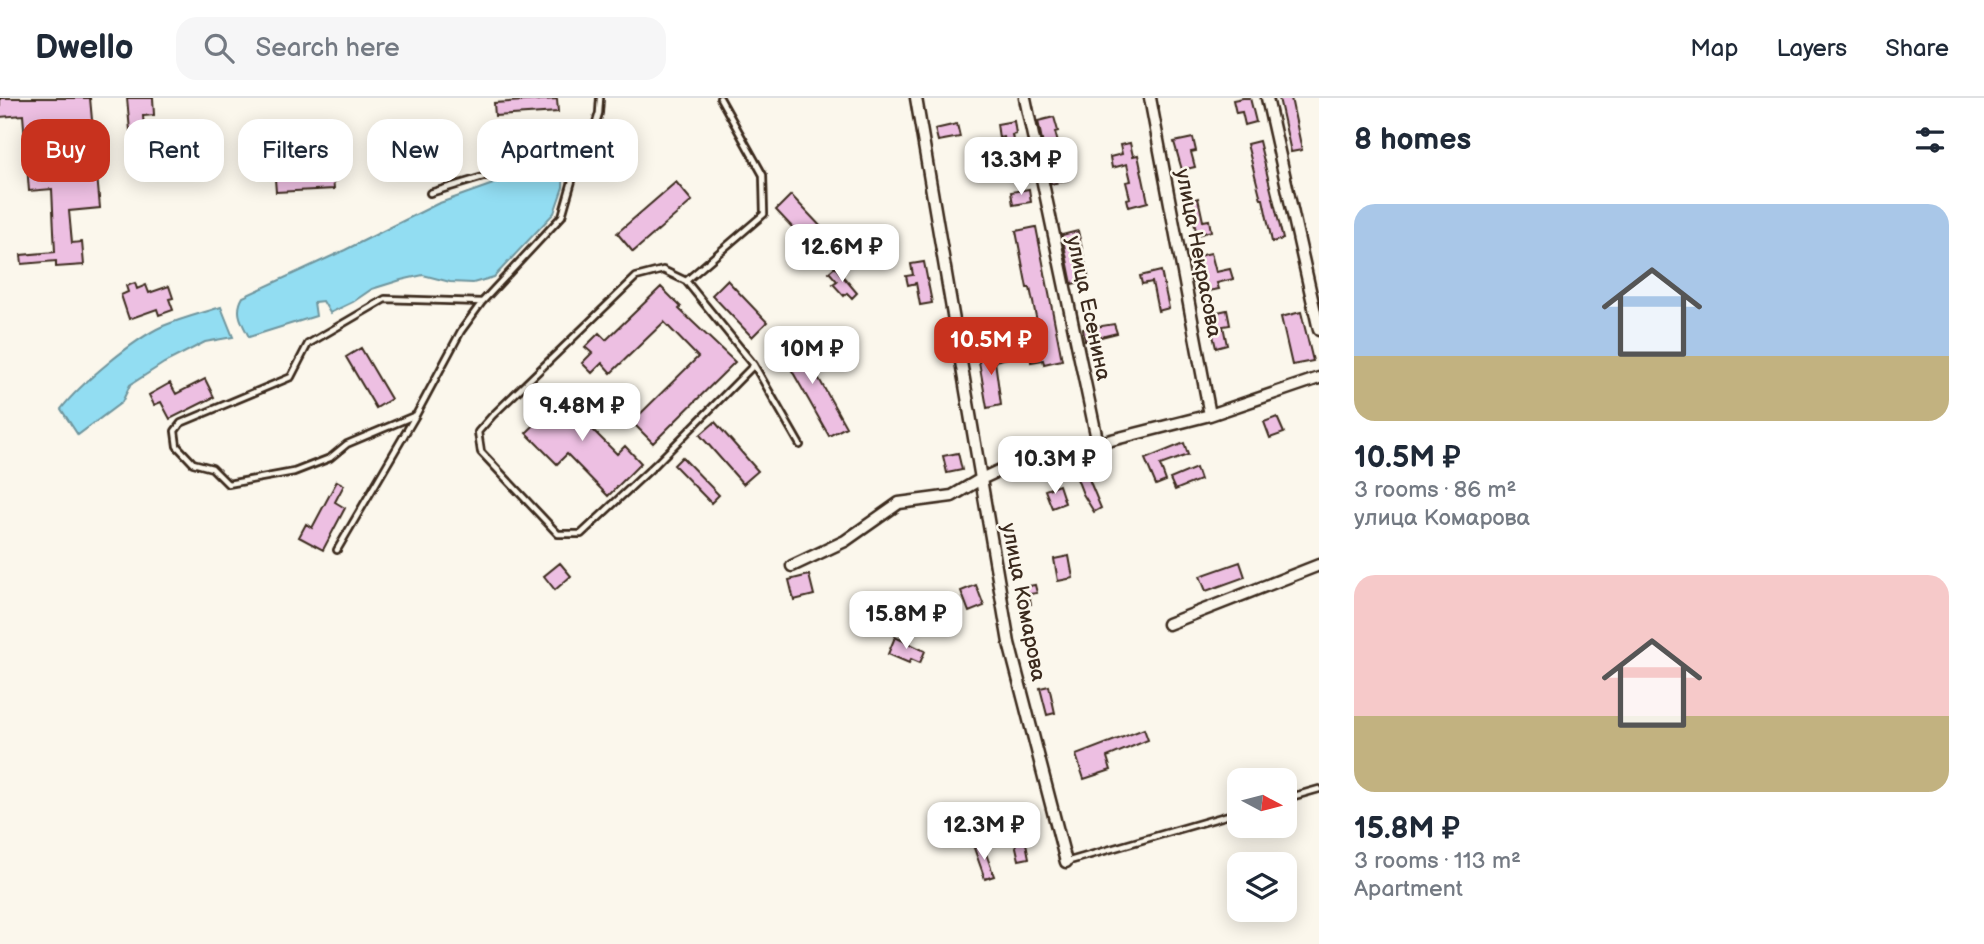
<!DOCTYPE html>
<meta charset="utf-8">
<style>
:root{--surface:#fff;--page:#f6f6f7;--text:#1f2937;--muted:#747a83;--line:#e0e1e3;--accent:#c8321e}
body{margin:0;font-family:"Balsamiq Sans",sans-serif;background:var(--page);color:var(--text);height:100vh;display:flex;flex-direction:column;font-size:26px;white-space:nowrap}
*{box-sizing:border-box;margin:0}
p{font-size:23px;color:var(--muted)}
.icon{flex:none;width:38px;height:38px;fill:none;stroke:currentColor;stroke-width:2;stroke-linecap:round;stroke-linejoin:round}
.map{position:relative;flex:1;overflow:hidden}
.drawer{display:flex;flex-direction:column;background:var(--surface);width:665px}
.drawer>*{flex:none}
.hud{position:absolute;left:21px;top:21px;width:665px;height:63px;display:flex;gap:14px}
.needle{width:46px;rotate:97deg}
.fabs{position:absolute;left:1227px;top:670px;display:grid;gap:14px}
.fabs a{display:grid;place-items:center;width:70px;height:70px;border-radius:14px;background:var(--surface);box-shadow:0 4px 18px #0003;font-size:35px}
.price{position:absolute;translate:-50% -60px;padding:0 16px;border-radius:14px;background:#fff;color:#222;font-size:23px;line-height:46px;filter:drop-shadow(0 2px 4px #0008)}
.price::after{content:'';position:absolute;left:50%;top:42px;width:21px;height:16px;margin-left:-10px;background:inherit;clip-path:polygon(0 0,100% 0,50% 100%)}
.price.on{background:var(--accent);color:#fff}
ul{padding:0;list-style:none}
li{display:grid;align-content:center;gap:14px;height:371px;padding:0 35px}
li span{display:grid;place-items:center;height:217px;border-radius:21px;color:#555}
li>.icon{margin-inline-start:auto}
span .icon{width:126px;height:126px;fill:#fffc;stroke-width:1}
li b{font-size:30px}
h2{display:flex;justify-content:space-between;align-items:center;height:84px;padding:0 35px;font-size:30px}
.tag{padding:0 24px;border-radius:21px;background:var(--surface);box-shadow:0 4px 18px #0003;font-size:24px;line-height:63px}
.tag.on{background:var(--accent);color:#fff}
header{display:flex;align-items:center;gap:42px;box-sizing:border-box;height:98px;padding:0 35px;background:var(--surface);border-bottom:2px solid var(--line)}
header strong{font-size:33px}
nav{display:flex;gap:38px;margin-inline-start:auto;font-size:24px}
.search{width:490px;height:63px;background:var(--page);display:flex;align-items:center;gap:18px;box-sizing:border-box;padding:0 24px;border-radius:21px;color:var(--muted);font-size:26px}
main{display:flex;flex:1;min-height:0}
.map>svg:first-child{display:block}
.water{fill:#92ddf2;stroke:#6f959d;stroke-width:2}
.building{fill:#edbfe2;stroke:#3b2a1e;stroke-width:2}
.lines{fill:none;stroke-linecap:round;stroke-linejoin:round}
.lane-casing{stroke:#3b2a1e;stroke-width:10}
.street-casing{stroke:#3b2a1e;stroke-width:15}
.lane{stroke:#fbf7ec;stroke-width:4.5}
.street{stroke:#fbf7ec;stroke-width:10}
.labels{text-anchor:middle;stroke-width:5;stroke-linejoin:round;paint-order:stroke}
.street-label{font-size:21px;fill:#3b2a1e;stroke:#fbf7ec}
</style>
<header>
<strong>Dwello</strong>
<div class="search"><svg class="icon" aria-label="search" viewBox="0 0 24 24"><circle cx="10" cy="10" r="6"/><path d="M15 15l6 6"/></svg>Search here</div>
<nav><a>Map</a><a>Layers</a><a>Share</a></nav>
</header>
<main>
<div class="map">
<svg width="1319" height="846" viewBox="0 0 1319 846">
<rect width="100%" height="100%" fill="#fbf7ec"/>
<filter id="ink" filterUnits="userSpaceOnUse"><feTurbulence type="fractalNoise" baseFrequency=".0143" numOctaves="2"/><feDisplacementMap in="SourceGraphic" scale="14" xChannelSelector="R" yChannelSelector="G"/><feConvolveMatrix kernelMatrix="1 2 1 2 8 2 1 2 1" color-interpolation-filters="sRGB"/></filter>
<g filter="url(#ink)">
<path class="water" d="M541,69H556L564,75L563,89L554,115L494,179L473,185L450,184L423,177L401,182L372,191L353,204L330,215L323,203L314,204L316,218L249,239C242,225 234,214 243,199L345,152L437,106Z
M221,209L233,239L205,244L164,265L130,287L122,304L78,337L61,311C80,286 134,241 163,228C182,220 202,215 221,209Z"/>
<path class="building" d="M0,0H90L100,110L69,113L72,145L82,144L84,167L56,169V163L22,166L21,157L55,154L52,91L29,93L23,17L0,19Z
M127,0H153L154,17L143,18L147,62L152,61L153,74L134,76Z
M1243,0H1250L1256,24L1245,27L1242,14L1236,15L1233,2Z
M1279,0H1291L1302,52L1291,54Z
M557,1L558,14L495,18L494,5Z
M1054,19L1058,33L1055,34L1068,82L1051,86L1038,23Z
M1014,23L1016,36L1012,37L1017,59H1021L1023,70L1005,73L1003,62L1008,61L1004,39L999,40L997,26Z
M957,26L960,39L938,43L935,31Z
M1193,40L1196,53L1191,54L1195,69L1182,72L1174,44Z
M1259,43L1283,141L1272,144L1263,101H1261L1247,46Z
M1130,45L1133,58L1138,57L1148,104L1129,109L1127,101L1130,100L1126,84L1131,83L1127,66L1112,70L1110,59L1122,56L1120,47Z
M333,78L334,91L276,94L275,81Z
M676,84L692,103L633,154L617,135Z
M1029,91L1031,104L1013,107L1011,94Z
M791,97L840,149L825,164L776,112Z
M1198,100L1203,123L1209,122L1211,133L1197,137L1189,103Z
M1036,129L1062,262L1044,266L1043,262L1031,264L1030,254L1043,252L1030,190H1027L1016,133Z
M1078,133L1089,182L1072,186L1062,137Z
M1211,155L1216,174L1230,171L1233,181L1217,185L1219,191L1204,194L1198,158Z
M924,164L932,205L920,207L916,185L908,187L906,178L913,177L911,166Z
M835,169L857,195L852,200L847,195L844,198L833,186L837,183L829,174Z
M1161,173L1169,210L1158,213L1152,184L1142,186L1140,178Z
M727,182L767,224L752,239L712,197Z
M135,185L137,191L146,187L149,195L169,188L173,200L169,201L173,212L159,217L157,211L129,221L121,197L128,194L126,188Z
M661,189L681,209L679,211L735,264L653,345L632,324L698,259L664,224L611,275L602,265L592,275L582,265L592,255L585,249L599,235L606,242Z
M1227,212L1230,227L1223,228L1227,247L1216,250L1208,216Z
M1301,214L1313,263L1292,267L1281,219Z
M1114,226L1117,235L1085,243L1083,231Z
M795,238L846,329L829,338L778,248Z
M361,250L391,301L376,310L346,259Z
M1007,252L1008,260L995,263L1001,307L987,310L978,258Z
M205,281L214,299L170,321L161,304L154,307L149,297L170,285L176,296Z
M570,292L600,323L592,331L617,356L625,348L641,365L608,398L567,356L557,366L526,335Z
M1277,319L1284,335L1270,340L1264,324Z
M715,324L758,373L743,386L700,337Z
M1184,345L1188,357L1160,367L1166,383L1156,387L1145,361Z
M958,355L962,372L947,375L943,358Z
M682,359L719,397L711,405L674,367Z
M1196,370L1200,382L1175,392L1170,381Z
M1086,374L1101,410L1094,414L1083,396L1076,378Z
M337,383L344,387L335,404L345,410L323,452L299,439L306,426L312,430Z
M1059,387L1065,405L1052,410L1045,392Z
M1069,458L1073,480L1058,483L1054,461Z
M1240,464L1245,479L1206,493L1200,478Z
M560,465L571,478L555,492L544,478Z
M809,477L814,497L794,502L789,482Z
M976,487L984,508L969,514L961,493Z
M1035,487L1037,495L1029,496L1031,506L1021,508L1017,490Z
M895,539L925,553L920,565L911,561L909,565L888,556Z
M1049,588L1055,615L1047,617L1040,590Z
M1144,631L1148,642L1107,659L1111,672L1084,681L1076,657Z
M1023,730L1029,760L1019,762L1012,732Z
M983,747L994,778L985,781L974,750Z"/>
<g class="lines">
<g class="lane-casing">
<path id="lane" d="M430,95L536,63L574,61L590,45L599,15L600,0
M686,183L764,116L763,77L720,0
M754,267L656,366L581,436H558L481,354L478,334L492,318L636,179L663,172L686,183L754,267L800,347
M416,317L347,346L330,360L294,374L228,386L212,370L193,365L177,348L175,333L181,325L291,279L308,246L385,201L482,204
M337,452L416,317L461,233L482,204L562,118L574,76V61
M1284,701L1319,691
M1066,764L1239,714"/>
</g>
<g class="street-casing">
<path id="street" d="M916,0L1009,545L1066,764
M1025,0L1098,346
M1150,0L1210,317
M1267,0L1319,232
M792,468L845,443L899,405L952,398L981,381L1009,368L1210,317L1319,280
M1168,526L1319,467"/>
</g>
<use href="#lane" class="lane"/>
<use href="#street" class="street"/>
</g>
</g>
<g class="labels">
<g class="street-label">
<text transform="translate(1199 155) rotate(79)" y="7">улица Некрасова</text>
<text transform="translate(1089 210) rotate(78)" y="7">улица Есенина</text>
<text transform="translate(1024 504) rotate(79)" y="7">улица Комарова</text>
</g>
</g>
</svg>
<div class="fabs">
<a><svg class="needle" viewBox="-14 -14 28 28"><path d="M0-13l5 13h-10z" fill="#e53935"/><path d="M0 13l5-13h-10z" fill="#747a83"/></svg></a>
<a><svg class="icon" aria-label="layers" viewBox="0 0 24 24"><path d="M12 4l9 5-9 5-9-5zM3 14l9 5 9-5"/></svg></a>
</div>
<b class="price" style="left:1021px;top:99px">13.3M ₽</b>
<b class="price" style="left:842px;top:186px">12.6M ₽</b>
<b class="price on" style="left:991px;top:279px">10.5M ₽</b>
<b class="price" style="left:812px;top:288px">10M ₽</b>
<b class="price" style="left:582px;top:345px">9.48M ₽</b>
<b class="price" style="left:1055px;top:398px">10.3M ₽</b>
<b class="price" style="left:906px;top:553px">15.8M ₽</b>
<b class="price" style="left:984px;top:764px">12.3M ₽</b>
<div class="hud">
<a class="tag on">Buy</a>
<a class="tag">Rent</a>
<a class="tag">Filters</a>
<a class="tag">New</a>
<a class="tag">Apartment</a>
</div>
</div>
<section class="drawer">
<h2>8 homes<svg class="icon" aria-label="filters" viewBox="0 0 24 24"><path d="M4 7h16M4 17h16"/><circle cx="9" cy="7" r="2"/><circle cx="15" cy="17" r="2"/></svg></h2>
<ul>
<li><span style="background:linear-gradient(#a9c7e8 70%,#c2b280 0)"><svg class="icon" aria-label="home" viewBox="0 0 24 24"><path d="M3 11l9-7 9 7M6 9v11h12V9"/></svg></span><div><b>10.5M ₽</b><p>3 rooms · 86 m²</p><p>улица Комарова</p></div></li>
<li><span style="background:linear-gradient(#f6c9c9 65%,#c2b280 0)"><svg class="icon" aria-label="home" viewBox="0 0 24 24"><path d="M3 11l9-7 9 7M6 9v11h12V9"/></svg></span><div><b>15.8M ₽</b><p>3 rooms · 113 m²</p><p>Apartment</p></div></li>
</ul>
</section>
</main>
